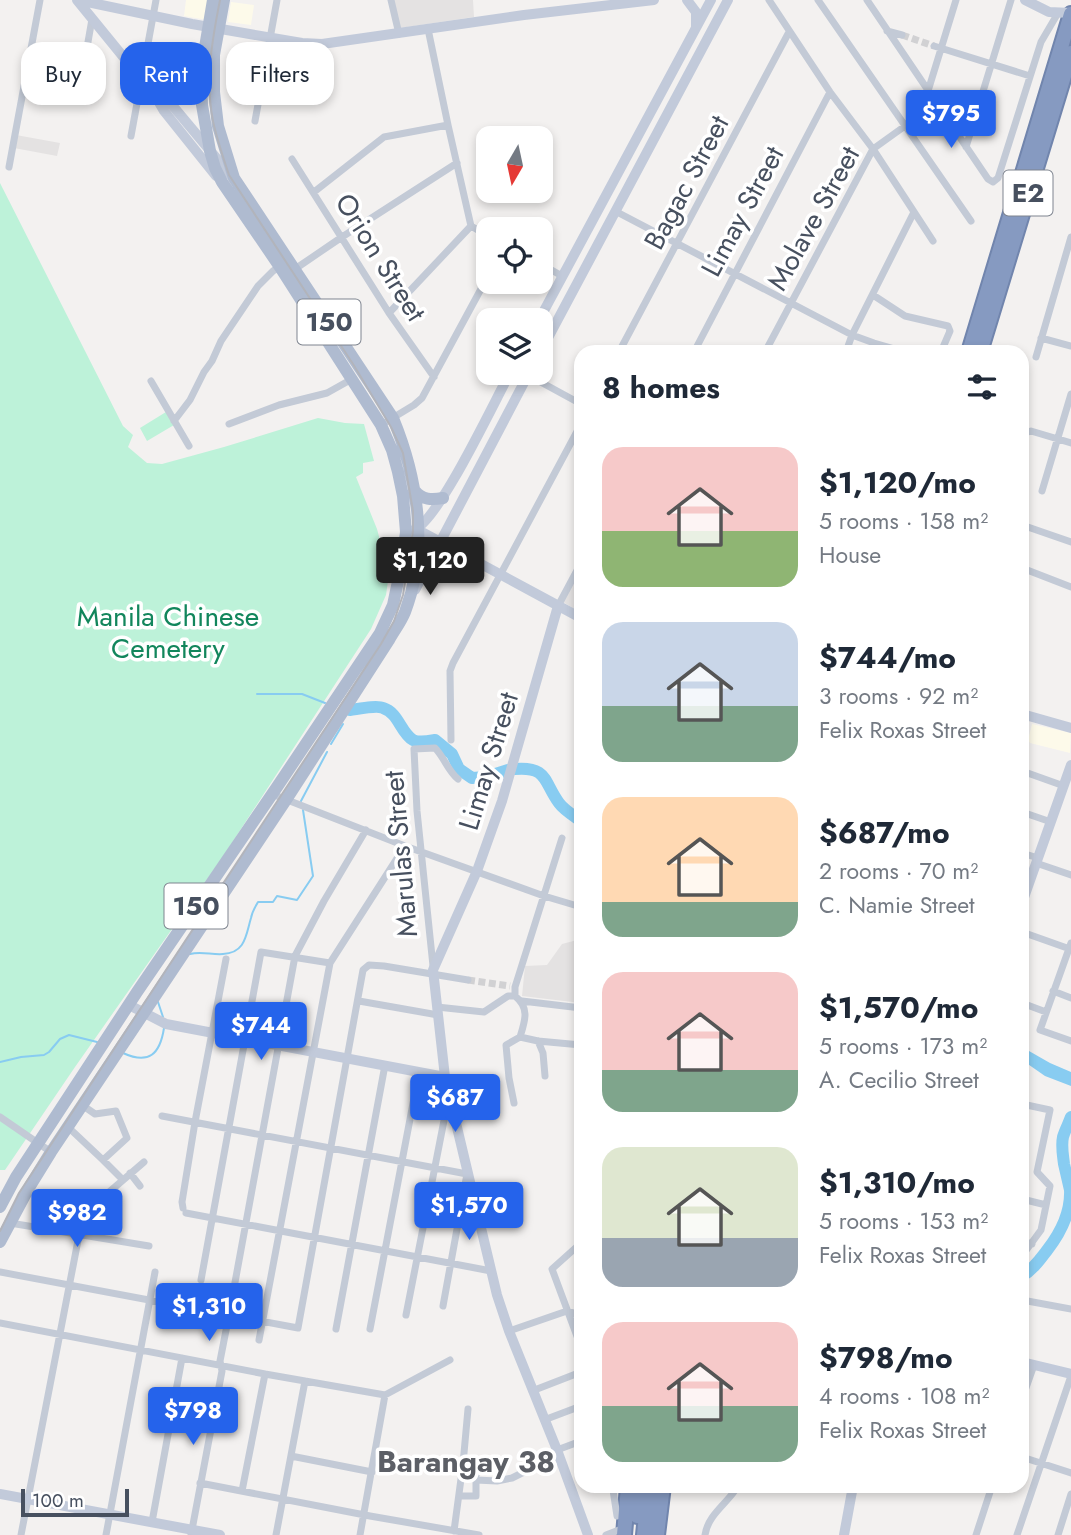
<!DOCTYPE html>
<meta charset="utf-8">
<style>
:root{--surface:#fff;--page:#f2f2f3;--text:#1f2937;--muted:#747a83;--accent:#2563eb}
body{margin:0;font-family:Jost,sans-serif;background:var(--page);color:var(--text);height:100vh;display:flex;flex-direction:column;font-size:26px;white-space:nowrap}
*{box-sizing:border-box;margin:0}
p{font-size:23px;color:var(--muted)}
.icon{flex:none;width:38px;height:38px;fill:none;stroke:currentColor;stroke-width:2;stroke-linecap:round;stroke-linejoin:round}
.map{position:relative;flex:1;overflow:hidden}
.side{position:absolute;left:574px;top:345px;width:455px;height:1148px;display:flex;flex-direction:column;background:var(--surface);border-radius:21px;box-shadow:0 4px 10px #0003}
.side>*{flex:none}
.top-card{position:absolute;left:21px;top:42px;width:448px;height:63px;display:flex;gap:14px}
.needle{width:46px;rotate:189deg}
.controls{position:absolute;left:476px;top:126px;display:grid;gap:14px}
.controls a{display:grid;place-items:center;width:77px;height:77px;border-radius:14px;background:var(--surface);box-shadow:0 4px 10px #0003;font-size:35px}
.scale{position:absolute;left:21px;bottom:18px;width:108px;box-sizing:border-box;padding-left:7px;border:4px solid #47505f;border-top:0;font-size:19px;line-height:24px;white-space:nowrap;color:#47505f;-webkit-text-stroke:5px #fff;paint-order:stroke}
.price{position:absolute;translate:-50% -60px;padding:0 16px;border-radius:7px;background:var(--accent);color:#fff;font-size:23px;line-height:46px;filter:drop-shadow(0 2px 4px #0008)}
.price::after{content:'';position:absolute;left:50%;top:42px;width:21px;height:16px;margin-left:-10px;background:inherit;clip-path:polygon(0 0,100% 0,50% 100%)}
.price.current{background:#222;color:#fff}
ul{padding:0;list-style:none}
li{display:flex;align-items:center;gap:21px;height:175px;padding:0 28px}
li span{display:grid;place-items:center;flex:none;width:196px;height:140px;border-radius:21px;color:#555}
li>.icon{margin-inline-start:auto}
span .icon{width:84px;height:84px;fill:#fffc;stroke-width:1}
li b{font-size:30px}
h2{display:flex;justify-content:space-between;align-items:center;height:84px;padding:0 28px;font-size:30px}
.pill{padding:0 24px;border-radius:21px;background:var(--surface);box-shadow:0 4px 10px #0003;font-size:24px;line-height:63px}
.pill.current{background:var(--accent);color:#fff}
.map>svg:first-child{display:block}
.commercial{fill:#fdfaea}
.education{fill:#e4e2e2}
.green{fill:#bdf2d9}
.water{fill:#88ccf1}
.lines{fill:none;stroke-linecap:round;stroke-linejoin:round}
.stream{stroke:#88ccf1;stroke-width:2}
.river{stroke:#88ccf1;stroke-width:12}
.street-tunnel{stroke:#d1d1d3;stroke-width:7;stroke-dasharray:7 3.5;stroke-linecap:butt}
.highway-casing{stroke:#7185ad;stroke-width:18}
.street{stroke:#c3cad6;stroke-width:7}
.secondary{stroke:#c2cada;stroke-width:10}
.primary{stroke:#afbbd0;stroke-width:12}
.highway{stroke:#869ac1;stroke-width:14}
.tram{stroke:#b2b4bb;stroke-width:2}
.labels{text-anchor:middle;stroke-width:7;stroke-linejoin:round;paint-order:stroke}
.shield{fill:#fff;stroke:#7e848f;stroke-width:2}
.shield-label{font-size:26px;font-weight:bold;fill:#47505f}
.street-label{font-size:28px;fill:#47505f;stroke:#fff}
.park-label{font-size:28px;fill:#12865c;stroke:#fff}
.neighbourhood-label{font-size:30px;font-weight:bold;fill:#5c5f66;stroke:#fff}
</style>
<div class="map">
<svg width="1071" height="1535" viewBox="0 0 1071 1535">
<rect width="100%" height="100%" fill="#f3f1f0"/>
<path class="commercial" d="M186,0H211L207,20L184,16Z
M231,2L254,5L251,25L228,22Z
M1032,724L1071,733L1070,753L1030,743L1028,740Z"/>
<path class="education" d="M394,0H473L474,17L400,28Z
M16,135L60,143L57,156L14,148Z
M581,568V613L563,602Z
M581,939V1003L522,996L525,966L547,965L562,944Z"/>
<path class="green" d="M0,183L123,426L133,435L128,447L147,463L162,464L224,447L318,418L345,423L364,424L374,461L363,463V473L356,477L377,529L389,574L386,595L371,629L224,855L75,1067L5,1170H0Z
M166,412L174,425L147,441L140,428Z"/>
<path class="water" d="M1022,1047L1050,1063L1071,1072V1086L1045,1076L1022,1060Z"/>
<g class="lines">
<path class="stream" d="M257,694H302L325,703
M331,744L343,724
M301,801L327,752
M190,954C201,951 212,955 223,954C246,953 246,934 251,918C252,912 255,907 258,902H273L277,896L297,900L313,876L303,810
M158,1002L163,1017
M123,1053C149,1065 160,1054 164,1028
M0,1062L21,1057L44,1055L49,1052L60,1039L69,1035L97,1042"/>
<path class="river" d="M350,710C358,709 377,705 383,708C399,713 400,732 413,740C419,743 429,741 435,740L452,754L459,769L472,778L486,777L508,770
M514,769C548,766 543,781 559,803C564,810 574,816 581,821
M1022,1276C1033,1270 1041,1258 1048,1249C1061,1232 1071,1212 1070,1190C1068,1181 1066,1173 1064,1164C1063,1155 1061,1146 1063,1137C1065,1130 1069,1123 1071,1117"/>
<path class="street-tunnel" d="M902,35L934,46
M468,980L510,986"/>
<g class="highway-casing">
<path id="highway" d="M969,352L1071,14
M980,352L1071,53
M637,1516L639,1486
M624,1535L628,1486
M644,1535L649,1486
M657,1535L663,1486"/>
</g>
<path class="street" d="M391,0L399,34
M769,0L830,92L873,149L933,241
M818,0L971,221
M867,0L988,179L993,182L998,178L1041,42L1058,13
M428,29L448,125L471,226L488,236
M887,31L902,35
M934,46L1030,76
M81,82L92,19
M319,83L322,44
M255,121L277,0
M131,136L156,0
M966,147L1011,0
M292,159L389,313L434,377
M9,167L40,0
M314,192L384,137L448,125
M615,211L852,335L874,343L905,352
M541,264L562,276
M295,269L342,237L457,163
M873,295L905,316L948,326L950,331L941,352
M389,313L471,226
M1041,338L1071,346
M619,352L789,32
M694,352L830,92
M765,352L873,149L905,126L920,112L928,91L956,0
M846,352L852,335L914,212
M1036,357L1071,237
M526,374L581,404
M151,381L189,446
M174,421L190,400L204,372L212,361L221,341L258,286L273,271L282,265
M229,424L279,405L327,393L352,379
M381,425L414,405L422,398L488,276
M1022,439L1025,433L1031,431L1071,443
M1042,491L1071,394
M1022,525L1071,542
M1022,568L1071,587
M558,606L581,563
M451,740L450,671L453,663L581,424
M1022,771L1064,786
M579,777L581,770
M272,794L405,846L544,896L581,907
M1022,812L1051,822
M1022,853L1038,858
M1036,863L1071,875
M1022,932L1070,949
M1071,943L1040,1030L1071,1041
M433,966L417,811L414,749L435,748C444,757 448,771 458,779
M1053,991L1071,998
M359,1001L438,1015
M522,1001L581,1008
M1022,1003L1046,1012
M437,1007L484,1012L508,996H515
M520,1037C525,1021 530,1008 515,996V987L562,838
M538,1041L543,1053L545,1076
M1022,1088L1024,1090L1022,1100
M514,1103L509,1078L506,1045L520,1037L538,1041L581,1045
M1022,1104L1050,1110L1037,1172L1050,1186L1041,1230L1022,1256
M162,1116L467,1174L443,1306
M0,1117L51,1152
M68,1127L103,1160L127,1138L116,1111L95,1114L82,1105
M103,1160L123,1180
M130,1173L140,1186
M108,1193L144,1162
M1022,1199L1046,1205
M183,1208L182,1202L195,1122L226,959
M186,1213L491,1271
M10,1223L149,1246
M1022,1241L1032,1244
M581,1243L552,1269L581,1347
M0,1272L298,1328L363,970L369,965L384,966L468,980
M201,1280L261,952L330,963
M1022,1300L1071,1309
M406,1315L448,1100
M0,1323L265,1374L385,1395L450,1360
M336,1329L385,1065
M370,1329L419,1072
M509,1331L567,1311L581,1315
M259,1340L330,963L405,846
M532,1391L581,1372
M1022,1399L1034,1365
M544,1420L581,1406
M557,1450L581,1441
M291,1456L372,1472
M1022,1457L1071,1473
M476,1480L497,1481L512,1478L558,1455
M200,1483L370,1516L479,1535
M615,1486L613,1490L617,1516
M242,1491L265,1374
M459,1496H476V1465L463,1464
M152,1522L182,1358
M454,1531L463,1464L468,1409
M21,1535L87,1194
M106,1535L155,1272
M191,1535L222,1371L220,1361L229,1315L295,956L324,901L366,830
M276,1535L305,1381
M360,1535L385,1395
M606,1535L619,1530
M705,1535C708,1514 728,1503 738,1486
M976,1535L992,1486
M1017,1535L1071,1376
M1058,1535L1071,1494"/>
<path class="secondary" d="M77,0L156,97L164,111L216,176
M78,0L192,24L302,43L322,44L524,15L654,0
M687,0L696,12V26
M1025,0L1049,12L1071,13
M156,97L172,105L233,178
M539,320L711,0
M541,351L728,0
M414,530C439,520 494,402 510,373
M418,530L581,618
M415,590L529,373
M558,606L502,801L477,871L433,970L445,1077L497,1295L509,1331L557,1450L588,1535
M1022,714L1071,728
M1022,903L1071,765
M129,1005L166,1024L445,1077
M1022,1362L1071,1374
M0,1494L220,1535
M844,1535L853,1486"/>
<path class="primary" d="M415,491C422,500 432,500 443,498
M0,1207L16,1177L137,992L277,787L380,633L393,605L401,567L406,532L403,496L398,472L392,450L381,425L280,267L222,182L215,168L210,151L202,105L201,71L213,0
M0,1242L30,1186L51,1152L286,800L389,640C394,631 401,622 405,612C429,549 418,479 393,418L234,178L218,126L214,92V55L224,0"/>
<use href="#highway" class="highway"/>
<path class="tram" d="M0,1231L19,1193L381,644L394,621L403,595L413,531V511L403,453L391,427L353,364L229,175C223,157 217,140 213,121C205,81 212,40 220,0"/>
</g>
<g class="labels">
<g class="shield">
<rect x="1003.5" y="170.5" width="49" height="45" rx="5"/>
<rect x="297.5" y="299.5" width="63" height="45" rx="5"/>
<rect x="164.5" y="883.5" width="63" height="45" rx="5"/>
</g>
<g class="shield-label">
<text x="1028" y="202">E2</text>
<text x="329" y="331">150</text>
<text x="196" y="915">150</text>
</g>
<g class="street-label">
<text transform="translate(686 182) rotate(-62)" y="10">Bagac Street</text>
<text transform="translate(742 211) rotate(-62)" y="10">Limay Street</text>
<text transform="translate(813 218) rotate(-61)" y="10">Molave Street</text>
<text transform="translate(381 257) rotate(58)" y="10">Orion Street</text>
<text transform="translate(488 761) rotate(-73)" y="10">Limay Street</text>
<text transform="translate(400 854) rotate(-95)" y="10">Marulas Street</text>
</g>
<g class="park-label">
<text x="168" y="626">Manila Chinese<tspan x="168" dy="32">Cemetery</tspan></text>
</g>
<g class="neighbourhood-label">
<text x="466" y="1472">Barangay 38</text>
</g>
</g>
</svg>
<div class="controls">
<a><svg class="needle" viewBox="-14 -14 28 28"><path d="M0-13l5 13h-10z" fill="#e53935"/><path d="M0 13l5-13h-10z" fill="#747a83"/></svg></a>
<a><svg class="icon" aria-label="locate" viewBox="0 0 24 24"><circle cx="12" cy="12" r="6"/><path d="M12 2v4M12 18v4M2 12h4M18 12h4"/></svg></a>
<a><svg class="icon" aria-label="layers" viewBox="0 0 24 24"><path d="M12 4l9 5-9 5-9-5zM3 14l9 5 9-5"/></svg></a>
</div>
<div class="scale">100 m</div>
<b class="price" style="left:951px;top:150px">$795</b>
<b class="price current" style="left:430px;top:597px">$1,120</b>
<b class="price" style="left:261px;top:1062px">$744</b>
<b class="price" style="left:455px;top:1134px">$687</b>
<b class="price" style="left:469px;top:1242px">$1,570</b>
<b class="price" style="left:77px;top:1249px">$982</b>
<b class="price" style="left:209px;top:1343px">$1,310</b>
<b class="price" style="left:193px;top:1447px">$798</b>
<div class="top-card">
<a class="pill">Buy</a>
<a class="pill current">Rent</a>
<a class="pill">Filters</a>
</div>
<section class="side">
<h2>8 homes<svg class="icon" aria-label="filters" viewBox="0 0 24 24"><path d="M4 7h16M4 17h16"/><circle cx="9" cy="7" r="2"/><circle cx="15" cy="17" r="2"/></svg></h2>
<ul>
<li><span style="background:linear-gradient(#f6c9c9 60%,#8fb573 0)"><svg class="icon" aria-label="home" viewBox="0 0 24 24"><path d="M3 11l9-7 9 7M6 9v11h12V9"/></svg></span><div><b>$1,120/mo</b><p>5 rooms · 158 m²</p><p>House</p></div></li>
<li><span style="background:linear-gradient(#c9d6e8 60%,#7fa58c 0)"><svg class="icon" aria-label="home" viewBox="0 0 24 24"><path d="M3 11l9-7 9 7M6 9v11h12V9"/></svg></span><div><b>$744/mo</b><p>3 rooms · 92 m²</p><p>Felix Roxas Street</p></div></li>
<li><span style="background:linear-gradient(#ffd9b3 75%,#7fa58c 0)"><svg class="icon" aria-label="home" viewBox="0 0 24 24"><path d="M3 11l9-7 9 7M6 9v11h12V9"/></svg></span><div><b>$687/mo</b><p>2 rooms · 70 m²</p><p>C. Namie Street</p></div></li>
<li><span style="background:linear-gradient(#f6c9c9 70%,#7fa58c 0)"><svg class="icon" aria-label="home" viewBox="0 0 24 24"><path d="M3 11l9-7 9 7M6 9v11h12V9"/></svg></span><div><b>$1,570/mo</b><p>5 rooms · 173 m²</p><p>A. Cecilio Street</p></div></li>
<li><span style="background:linear-gradient(#dfe7d0 65%,#9aa5b1 0)"><svg class="icon" aria-label="home" viewBox="0 0 24 24"><path d="M3 11l9-7 9 7M6 9v11h12V9"/></svg></span><div><b>$1,310/mo</b><p>5 rooms · 153 m²</p><p>Felix Roxas Street</p></div></li>
<li><span style="background:linear-gradient(#f6c9c9 60%,#7fa58c 0)"><svg class="icon" aria-label="home" viewBox="0 0 24 24"><path d="M3 11l9-7 9 7M6 9v11h12V9"/></svg></span><div><b>$798/mo</b><p>4 rooms · 108 m²</p><p>Felix Roxas Street</p></div></li>
</ul>
</section>
</div>
